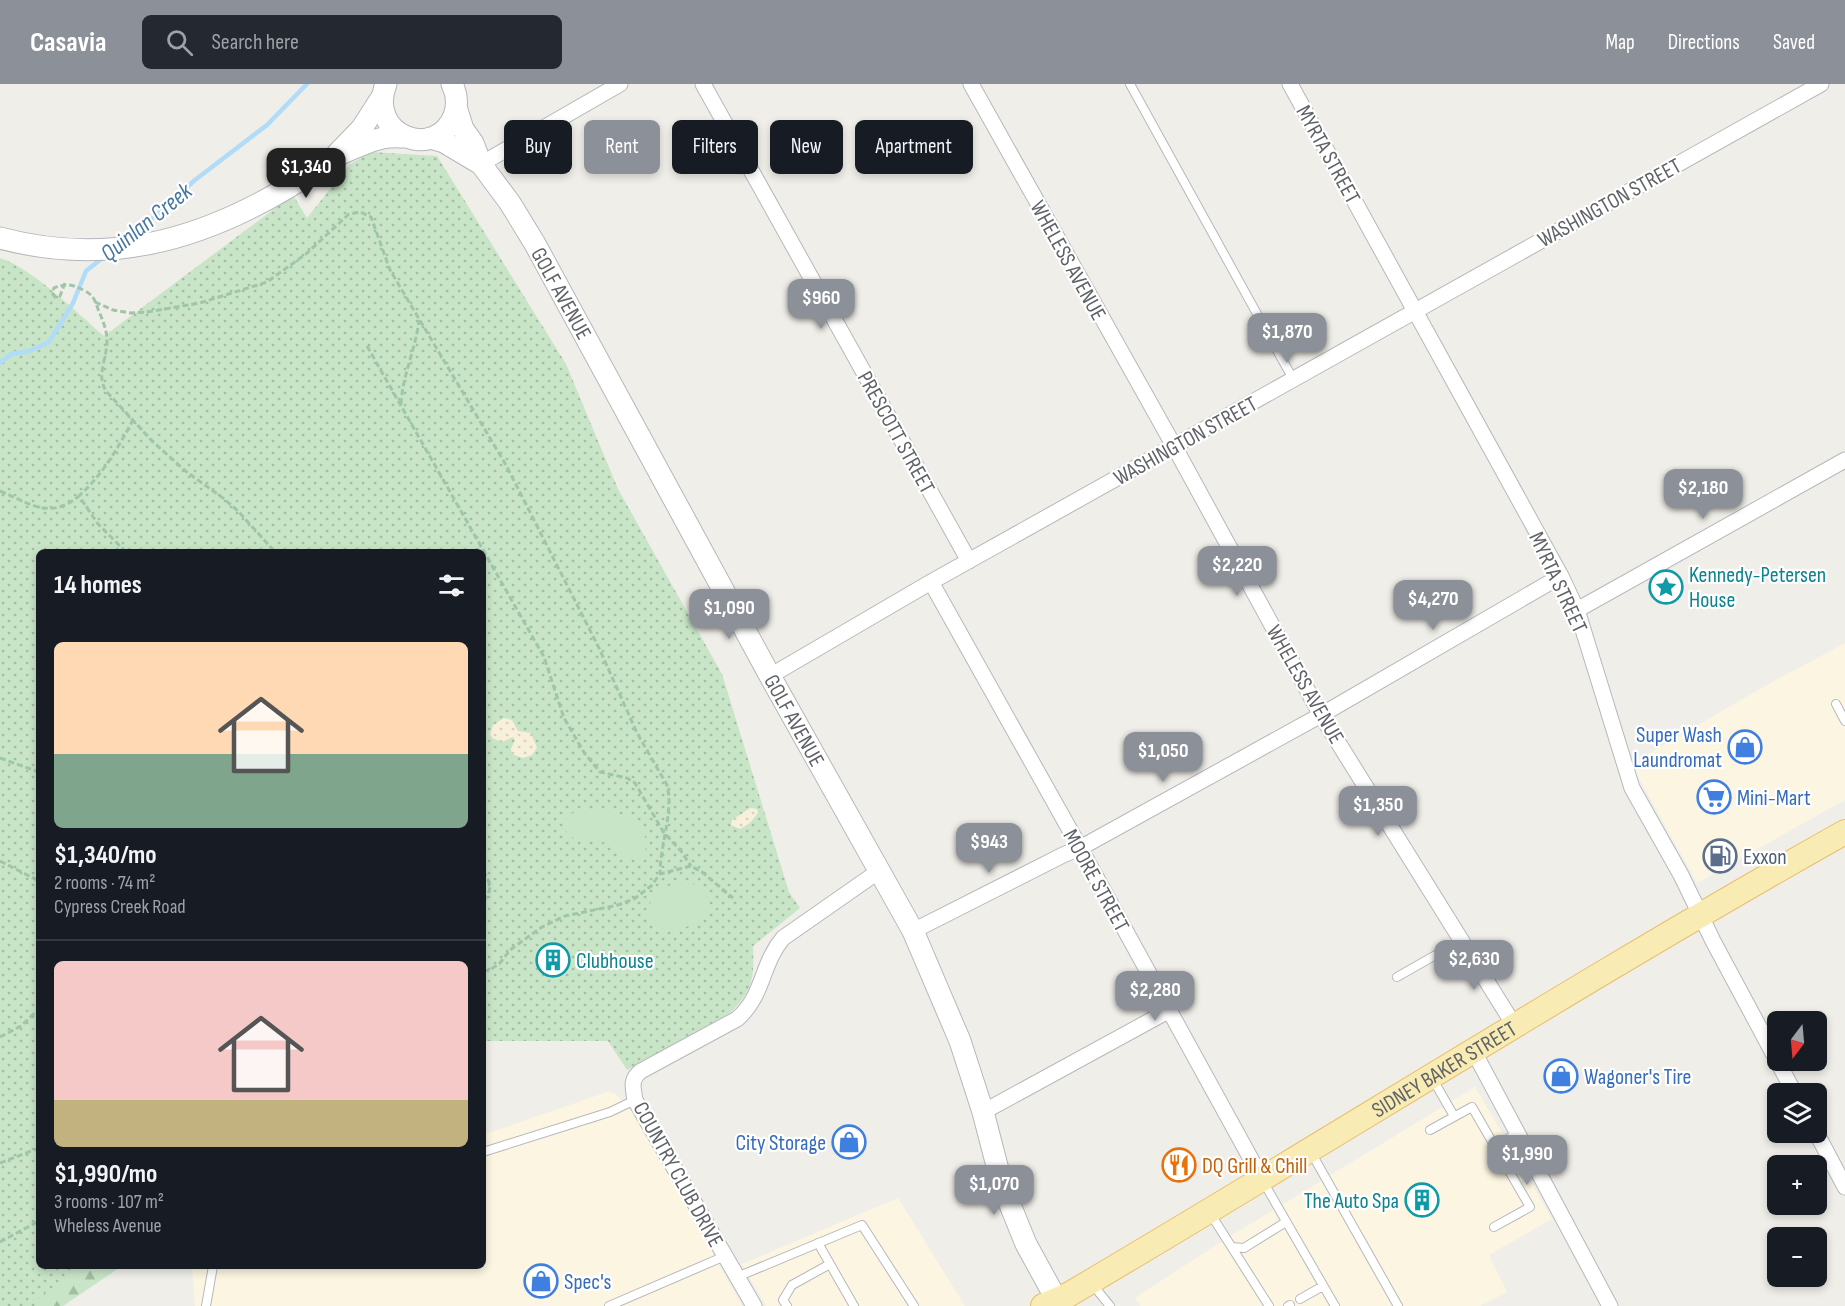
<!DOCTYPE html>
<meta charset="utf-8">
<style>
:root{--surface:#171b24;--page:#242831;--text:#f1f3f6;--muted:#9ea1a6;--line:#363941;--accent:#8c9099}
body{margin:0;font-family:"Sofia Sans Condensed",sans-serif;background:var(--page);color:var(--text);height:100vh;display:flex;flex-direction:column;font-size:22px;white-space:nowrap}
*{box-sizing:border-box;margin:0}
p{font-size:20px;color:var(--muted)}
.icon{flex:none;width:33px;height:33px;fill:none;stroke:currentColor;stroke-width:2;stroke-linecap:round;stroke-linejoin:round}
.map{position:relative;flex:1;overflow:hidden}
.panel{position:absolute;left:36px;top:465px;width:450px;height:720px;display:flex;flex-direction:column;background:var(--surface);border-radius:9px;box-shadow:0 3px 9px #0003}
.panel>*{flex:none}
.top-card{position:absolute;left:504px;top:36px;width:570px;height:54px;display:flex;gap:12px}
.needle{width:39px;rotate:196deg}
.fabs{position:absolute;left:1767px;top:927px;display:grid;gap:12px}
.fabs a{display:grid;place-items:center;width:60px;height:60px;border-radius:9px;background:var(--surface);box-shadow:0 3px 9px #0003;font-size:30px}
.price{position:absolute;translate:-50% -51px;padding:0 14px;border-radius:12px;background:var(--accent);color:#fff;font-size:20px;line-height:39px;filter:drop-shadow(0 2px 3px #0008)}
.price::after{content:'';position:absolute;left:50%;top:36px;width:18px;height:14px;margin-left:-9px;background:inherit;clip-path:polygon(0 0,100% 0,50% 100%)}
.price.on{background:#222;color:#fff}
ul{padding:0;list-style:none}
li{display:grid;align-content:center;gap:12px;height:318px;padding:0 18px}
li+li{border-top:2px solid var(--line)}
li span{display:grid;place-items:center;height:186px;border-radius:9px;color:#555}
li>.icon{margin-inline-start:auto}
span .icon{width:108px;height:108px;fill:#fffc;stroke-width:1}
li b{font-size:26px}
h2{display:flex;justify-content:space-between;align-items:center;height:72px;padding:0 18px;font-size:26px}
.chip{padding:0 21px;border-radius:9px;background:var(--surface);box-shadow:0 3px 9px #0003;font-size:21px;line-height:54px}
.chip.on{background:var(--accent);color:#fff}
header{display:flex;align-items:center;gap:36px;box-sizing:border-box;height:84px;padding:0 30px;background:var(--accent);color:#fff}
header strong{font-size:28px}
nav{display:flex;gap:33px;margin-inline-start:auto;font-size:21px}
.search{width:420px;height:54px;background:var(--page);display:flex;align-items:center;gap:15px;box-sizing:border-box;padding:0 21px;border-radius:9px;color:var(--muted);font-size:22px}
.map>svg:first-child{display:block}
.commercial{fill:#fcf5e2}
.grass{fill:url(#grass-dots)}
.forest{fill:url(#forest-firs)}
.sand{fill:url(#sand-dots)}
.pitch{fill:#c8e5c7}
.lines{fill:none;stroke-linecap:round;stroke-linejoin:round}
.stream{stroke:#b0dcf9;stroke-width:4.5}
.service-casing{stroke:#b5b8bb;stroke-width:10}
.minor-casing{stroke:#b5b8bb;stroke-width:17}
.secondary-casing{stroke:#b4b7bb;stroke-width:23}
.primary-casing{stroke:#e8bf6a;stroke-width:26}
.path{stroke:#a0c6aa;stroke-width:3;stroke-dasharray:6 3;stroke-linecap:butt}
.service{stroke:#fff;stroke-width:8}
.minor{stroke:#fff;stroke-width:15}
.secondary{stroke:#fff;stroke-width:21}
.primary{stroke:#f9ebb4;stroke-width:24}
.labels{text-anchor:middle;stroke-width:4.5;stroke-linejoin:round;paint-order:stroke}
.street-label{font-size:22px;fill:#5f6367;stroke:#fff}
.culture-label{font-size:22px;fill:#0d838f;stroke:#fff;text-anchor:start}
.shop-label{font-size:22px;fill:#366cbe;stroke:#fff;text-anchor:start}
.service-label{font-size:22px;fill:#4e5e75;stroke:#fff;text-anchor:start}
.food-label{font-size:22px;fill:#c56008;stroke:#fff;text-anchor:start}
.water-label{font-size:24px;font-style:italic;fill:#4878a2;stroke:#fff}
</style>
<header>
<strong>Casavia</strong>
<div class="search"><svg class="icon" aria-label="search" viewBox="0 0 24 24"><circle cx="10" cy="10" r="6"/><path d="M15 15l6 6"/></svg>Search here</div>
<nav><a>Map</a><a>Directions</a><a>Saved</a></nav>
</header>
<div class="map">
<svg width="1845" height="1222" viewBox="0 0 1845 1222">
<defs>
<pattern id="grass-dots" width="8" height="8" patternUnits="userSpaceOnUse" patternTransform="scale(1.5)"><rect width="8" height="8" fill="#c8e5c7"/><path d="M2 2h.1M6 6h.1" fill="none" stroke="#a6bda5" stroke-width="1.8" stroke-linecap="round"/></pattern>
<pattern id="forest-firs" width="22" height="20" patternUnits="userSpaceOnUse" patternTransform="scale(1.5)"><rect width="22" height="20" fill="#c8e5c7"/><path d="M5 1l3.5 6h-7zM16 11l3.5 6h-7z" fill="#a6bda5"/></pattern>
<pattern id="sand-dots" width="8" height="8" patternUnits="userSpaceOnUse" patternTransform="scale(1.5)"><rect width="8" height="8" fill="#f9f0db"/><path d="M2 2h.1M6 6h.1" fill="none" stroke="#d8d0bf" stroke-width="1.8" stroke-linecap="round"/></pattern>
</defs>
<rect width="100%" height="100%" fill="#f0eee8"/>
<path class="commercial" d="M1845,559V716L1697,799L1631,680L1765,602Z
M1475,1003L1552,1135L1489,1171L1507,1208L1480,1222H1140L1135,1214L1219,1159Z
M607,1008L614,1009L637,1032L742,1222H195L192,1182H483V1051Z
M898,1114L965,1222H766L742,1180Z"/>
<path class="grass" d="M372,68L437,72L566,280L618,405L722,590L789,808L800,824L753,862C754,893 754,906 730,929L627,986L608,957H483V468H39V1182H114L58,1222H0V174C32,184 77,229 104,252L293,111L307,134L350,80Z"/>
<path class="forest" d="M80,1182H122L63,1222H36L35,1217Z"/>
<path class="sand" d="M504,634L512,636L518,647L531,649L537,664L532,671L523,674L512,670L511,665L515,656L513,653L502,658L492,654L490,650L493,641Z
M750,724L757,725L758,729L750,739L740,745L731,741L732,736Z"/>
<path class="pitch" d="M594,726C600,726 607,726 613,728C627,730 649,746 646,762C646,766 643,771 639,773C627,779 616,763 606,759C589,752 560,763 566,734L576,727Z
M684,796L703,805L709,819C708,823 708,829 705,832C696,844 663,851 653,838C650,835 649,829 650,824C650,807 670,801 684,796Z"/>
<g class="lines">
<path class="stream" d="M128,154L153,134L195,96L267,41L307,0
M0,279L11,270L30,267L49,258L73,219L86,187L105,172"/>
<g class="service-casing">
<path id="service" d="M1130,0L1293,295
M1836,620L1845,637
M1397,893L1462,856
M1432,994L1454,1032
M1430,1046L1472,1023L1530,1123L1494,1143
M1495,1062L1518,1049
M483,1068L610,1028L635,1016
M1312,1070L1398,1222
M1264,1099L1335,1222
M1210,1129L1269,1222
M818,1159L854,1222
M1232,1163L1244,1164L1286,1138
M737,1193L862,1141L914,1222
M1093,1201L1110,1222
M1300,1215L1323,1202
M206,1222L213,1182
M609,1222L725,1172
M787,1222L783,1216L792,1201L830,1180
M1288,1222L1290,1221"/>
</g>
<g class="minor-casing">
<path id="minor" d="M703,0L969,477
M971,0L1174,362L1321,631L1514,941
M1290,0L1561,492L1577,526L1632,704L1681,791L1713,857L1795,1010
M481,80L620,0
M931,498L1080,764L1262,1095
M1577,526L1845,376
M770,592L931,498L1821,0
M913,847L1063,771L1080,764L1321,631L1561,492
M1473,966L1610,1222
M983,1028L1168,927
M1816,1048L1845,1103
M754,1222L635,1016C633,1003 630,995 641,987L737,935C764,912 761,880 783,854L879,787"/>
</g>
<g class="secondary-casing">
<path id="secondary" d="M386,0C366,51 435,78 454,32C458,21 457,10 452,0
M456,23L463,45L473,59L481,80L510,119L535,160L770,592L913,847L960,957L983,1028L1002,1101L1026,1160L1060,1222
M430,54L444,58L481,80
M337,70L362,44L382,13
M0,154C105,182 196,158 287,104C303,95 317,83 333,74C343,68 372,56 383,54C390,52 399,53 406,53"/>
</g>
<g class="primary-casing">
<g id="primary">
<path id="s1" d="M1043,1222L1068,1211C1328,1058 1582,896 1845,748"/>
</g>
</g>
<path class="path" d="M65,199L60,212L55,213L52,209L54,204C67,199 72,200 85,207C93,211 95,216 98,225C102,235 107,245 107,257C107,275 96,291 106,307L153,358L188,389L223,414L238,427L275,468
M95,218L113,226L130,229L147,228L200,219L267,198L306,170L349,130L360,128L371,133L390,186L506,381L599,564L637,649L667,701C674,727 660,761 660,790
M367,262L544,573L564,634L585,670L600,688L627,694L635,699L664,749L681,767L691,782
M401,320C402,293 416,264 419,236
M0,407C31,420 49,436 79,412
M126,468L98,440L79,412C103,390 118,364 133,336
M0,674L39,688
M0,777L39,797
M483,787C492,800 492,806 483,818
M483,887L490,886L500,879L510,866L542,843L565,832L618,821L634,815L651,802L660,790L691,782L702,788L733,814
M0,953L21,942L39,925
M0,1079L39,1064
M0,1158L39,1137"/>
<use href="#service" class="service"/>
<use href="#minor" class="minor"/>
<use href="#secondary" class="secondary"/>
<use href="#primary" class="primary"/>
</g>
<defs>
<g id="sight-ring" transform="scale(1.725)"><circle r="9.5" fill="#fff" stroke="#0f9aa8" stroke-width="1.5"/><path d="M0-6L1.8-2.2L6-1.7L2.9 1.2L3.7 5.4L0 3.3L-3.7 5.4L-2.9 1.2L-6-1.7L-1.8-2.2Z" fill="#0f9aa8"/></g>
<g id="shop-ring" transform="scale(1.725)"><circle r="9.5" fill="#fff" stroke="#3f7fe0" stroke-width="1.5"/><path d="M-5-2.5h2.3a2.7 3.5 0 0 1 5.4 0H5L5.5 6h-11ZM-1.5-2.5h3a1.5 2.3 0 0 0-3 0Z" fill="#3f7fe0"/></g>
<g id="supermarket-ring" transform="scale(1.725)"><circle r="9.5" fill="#fff" stroke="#3f7fe0" stroke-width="1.5"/><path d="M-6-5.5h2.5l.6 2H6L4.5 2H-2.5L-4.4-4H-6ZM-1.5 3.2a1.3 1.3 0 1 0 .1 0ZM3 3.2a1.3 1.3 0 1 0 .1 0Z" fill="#3f7fe0"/></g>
<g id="fuel-ring" transform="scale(1.725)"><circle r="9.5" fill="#fff" stroke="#5c6f8a" stroke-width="1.5"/><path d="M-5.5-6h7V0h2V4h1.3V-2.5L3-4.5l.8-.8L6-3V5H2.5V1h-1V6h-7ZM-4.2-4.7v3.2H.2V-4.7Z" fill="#5c6f8a"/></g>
<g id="building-ring" transform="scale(1.725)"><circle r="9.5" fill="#fff" stroke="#0f9aa8" stroke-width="1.5"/><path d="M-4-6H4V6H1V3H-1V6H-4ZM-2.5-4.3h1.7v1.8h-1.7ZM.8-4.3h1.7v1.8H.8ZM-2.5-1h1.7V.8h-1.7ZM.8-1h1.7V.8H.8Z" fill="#0f9aa8"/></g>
<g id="restaurant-ring" transform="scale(1.725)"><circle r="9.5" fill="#fff" stroke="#e8710a" stroke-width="1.5"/><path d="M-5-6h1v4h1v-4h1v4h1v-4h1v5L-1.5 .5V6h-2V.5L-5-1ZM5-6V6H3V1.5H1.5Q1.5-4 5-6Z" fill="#e8710a"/></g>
</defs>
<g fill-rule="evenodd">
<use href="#sight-ring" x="1666" y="503"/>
<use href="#shop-ring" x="1745" y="663"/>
<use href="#supermarket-ring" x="1714" y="713"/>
<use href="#fuel-ring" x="1720" y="772"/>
<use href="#building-ring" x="553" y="876"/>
<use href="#shop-ring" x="1561" y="992"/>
<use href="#shop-ring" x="849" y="1058"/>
<use href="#restaurant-ring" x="1179" y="1081"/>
<use href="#building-ring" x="1422" y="1116"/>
<use href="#shop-ring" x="541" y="1197"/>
</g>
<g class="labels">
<g class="street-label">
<text transform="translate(1329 70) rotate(61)" y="8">MYRTA STREET</text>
<text transform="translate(1609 118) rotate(-29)" y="8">WASHINGTON STREET</text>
<text transform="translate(1069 176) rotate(61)" y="8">WHELESS AVENUE</text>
<text transform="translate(562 209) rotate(61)" y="8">GOLF AVENUE</text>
<text transform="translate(897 348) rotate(61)" y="8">PRESCOTT STREET</text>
<text transform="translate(1185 356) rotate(-29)" y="8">WASHINGTON STREET</text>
<text transform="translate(1559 498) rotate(65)" y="8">MYRTA STREET</text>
<text transform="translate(1306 600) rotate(60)" y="8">WHELESS AVENUE</text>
<text transform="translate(795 636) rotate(61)" y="8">GOLF AVENUE</text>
<text transform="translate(1097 796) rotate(61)" y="8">MOORE STREET</text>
<text dy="8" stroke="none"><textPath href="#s1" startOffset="466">SIDNEY BAKER STREET</textPath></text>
<text transform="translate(679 1090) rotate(61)" y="8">COUNTRY CLUB DRIVE</text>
</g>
<g class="culture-label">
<text x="1689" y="498">Kennedy-Petersen<tspan x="1689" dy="25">House</tspan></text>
<text x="576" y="884">Clubhouse</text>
<text x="1399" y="1124" text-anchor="end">The Auto Spa</text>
</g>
<g class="shop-label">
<text x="1722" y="658" text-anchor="end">Super Wash<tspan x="1722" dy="25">Laundromat</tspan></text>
<text x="1737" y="721">Mini-Mart</text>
<text x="1584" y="1000">Wagoner's Tire</text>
<text x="826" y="1066" text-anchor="end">City Storage</text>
<text x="564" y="1205">Spec's</text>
</g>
<g class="service-label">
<text x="1743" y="780">Exxon</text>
</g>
<g class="food-label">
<text x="1202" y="1089">DQ Grill &amp; Chill</text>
</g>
<g class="water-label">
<text transform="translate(146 138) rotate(-39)" y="8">Quinlan Creek</text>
</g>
</g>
</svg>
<div class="fabs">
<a><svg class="needle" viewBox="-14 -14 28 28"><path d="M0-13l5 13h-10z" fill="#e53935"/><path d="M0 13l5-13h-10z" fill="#9ea1a6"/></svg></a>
<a><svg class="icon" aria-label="layers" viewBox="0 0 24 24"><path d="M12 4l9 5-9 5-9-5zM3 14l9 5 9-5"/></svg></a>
<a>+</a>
<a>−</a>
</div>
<b class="price on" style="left:306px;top:115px">$1,340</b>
<b class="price" style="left:821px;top:246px">$960</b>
<b class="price" style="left:1287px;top:280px">$1,870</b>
<b class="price" style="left:1703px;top:436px">$2,180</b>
<b class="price" style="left:1237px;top:513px">$2,220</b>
<b class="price" style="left:1433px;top:547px">$4,270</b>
<b class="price" style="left:729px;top:556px">$1,090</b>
<b class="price" style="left:1163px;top:699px">$1,050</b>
<b class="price" style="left:1378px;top:753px">$1,350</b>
<b class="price" style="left:989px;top:790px">$943</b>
<b class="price" style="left:1474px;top:907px">$2,630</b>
<b class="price" style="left:1155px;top:938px">$2,280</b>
<b class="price" style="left:1527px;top:1102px">$1,990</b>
<b class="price" style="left:994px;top:1132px">$1,070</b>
<div class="top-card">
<a class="chip">Buy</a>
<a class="chip on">Rent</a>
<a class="chip">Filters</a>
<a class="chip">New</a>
<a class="chip">Apartment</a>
</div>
<section class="panel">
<h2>14 homes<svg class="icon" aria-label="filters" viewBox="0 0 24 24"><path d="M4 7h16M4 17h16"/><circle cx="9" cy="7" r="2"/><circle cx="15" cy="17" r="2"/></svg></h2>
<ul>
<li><span style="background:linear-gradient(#ffd9b3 60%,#7fa58c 0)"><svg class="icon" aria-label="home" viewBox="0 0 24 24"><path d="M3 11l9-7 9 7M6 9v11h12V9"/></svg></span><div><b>$1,340/mo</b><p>2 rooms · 74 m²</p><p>Cypress Creek Road</p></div></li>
<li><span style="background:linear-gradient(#f6c9c9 75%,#c2b280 0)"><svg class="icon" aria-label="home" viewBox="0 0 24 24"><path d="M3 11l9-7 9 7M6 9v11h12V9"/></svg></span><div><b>$1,990/mo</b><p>3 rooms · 107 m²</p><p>Wheless Avenue</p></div></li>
</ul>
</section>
</div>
